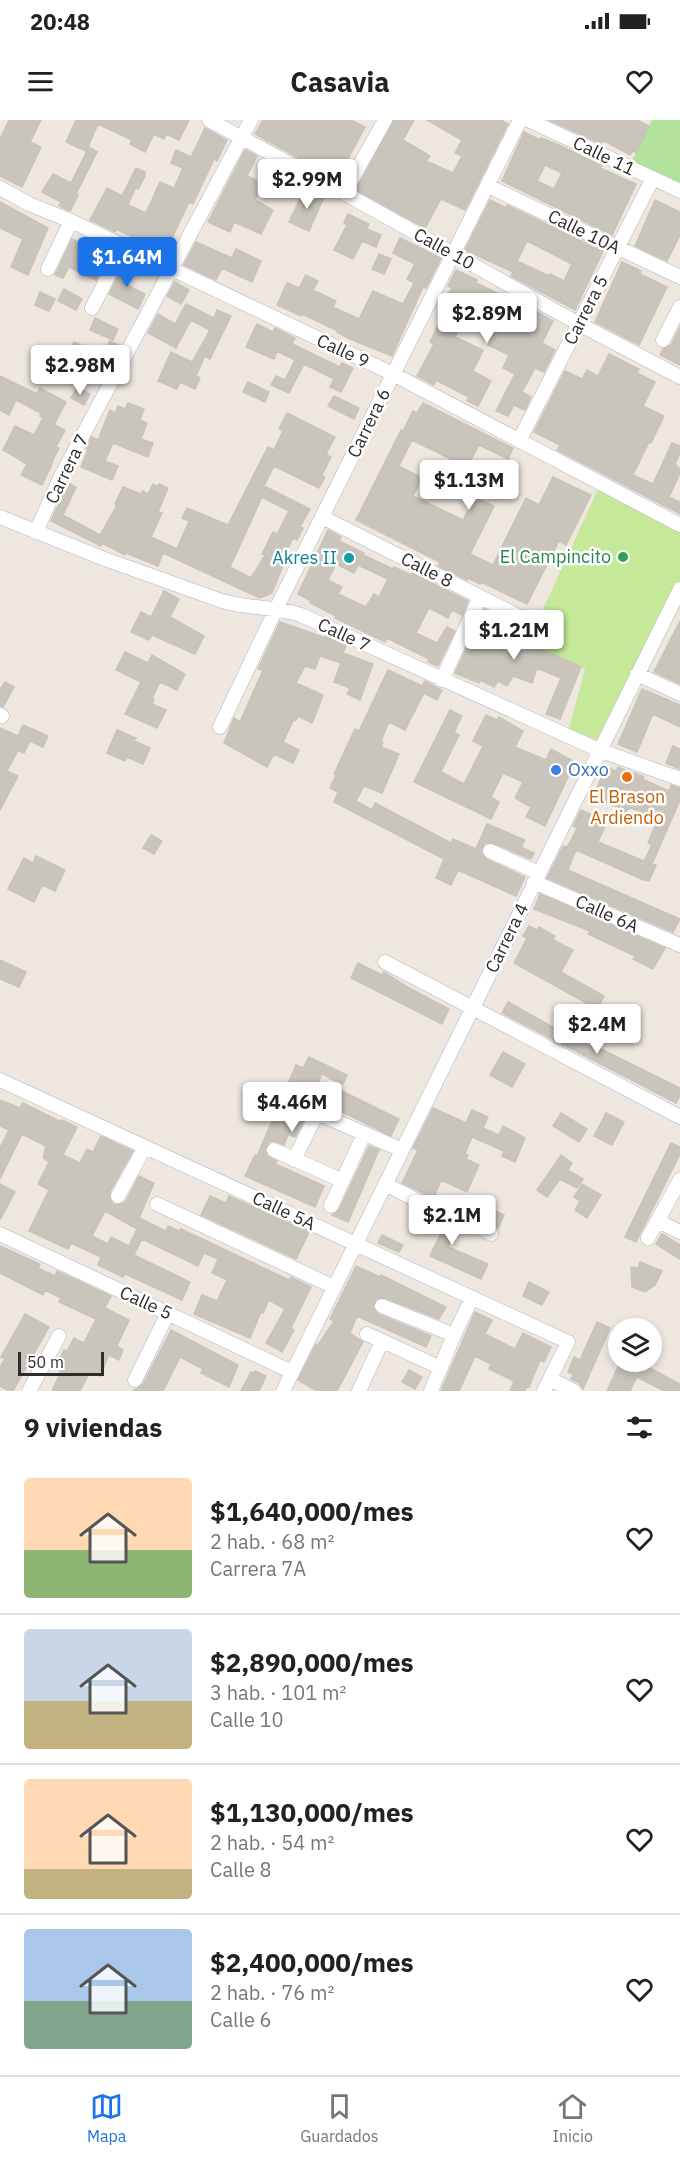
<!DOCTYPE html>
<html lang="es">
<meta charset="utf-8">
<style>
:root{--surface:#fff;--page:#f2f2f2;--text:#222;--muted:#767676;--line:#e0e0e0;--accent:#1a73e8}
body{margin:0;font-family:"IBM Plex Sans",sans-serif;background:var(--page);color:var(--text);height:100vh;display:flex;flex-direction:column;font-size:22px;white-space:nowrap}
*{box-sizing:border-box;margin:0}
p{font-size:20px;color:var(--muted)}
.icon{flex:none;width:33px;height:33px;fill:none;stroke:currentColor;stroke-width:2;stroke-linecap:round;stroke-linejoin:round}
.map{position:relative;height:1271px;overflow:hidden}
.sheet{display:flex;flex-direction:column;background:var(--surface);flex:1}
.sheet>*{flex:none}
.tools{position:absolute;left:608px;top:1198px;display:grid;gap:12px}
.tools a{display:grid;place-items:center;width:54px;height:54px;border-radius:50%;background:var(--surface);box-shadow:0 3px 9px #0003;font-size:30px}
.scale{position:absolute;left:18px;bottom:15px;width:86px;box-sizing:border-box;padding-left:6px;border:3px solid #2c2c2c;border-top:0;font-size:16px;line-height:21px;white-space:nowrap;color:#2c2c2c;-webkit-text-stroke:4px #fff;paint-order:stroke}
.price{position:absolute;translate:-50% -51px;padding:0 14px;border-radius:6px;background:#fff;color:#222;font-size:20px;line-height:39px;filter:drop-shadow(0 2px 3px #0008)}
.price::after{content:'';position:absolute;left:50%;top:36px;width:18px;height:14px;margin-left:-9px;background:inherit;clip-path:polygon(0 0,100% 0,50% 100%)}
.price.active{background:var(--accent);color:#fff}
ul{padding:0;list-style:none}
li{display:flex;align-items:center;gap:18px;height:150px;padding:0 24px}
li+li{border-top:2px solid var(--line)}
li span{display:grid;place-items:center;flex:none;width:168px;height:120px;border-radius:6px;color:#555}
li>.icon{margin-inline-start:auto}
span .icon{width:72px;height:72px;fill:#fffc;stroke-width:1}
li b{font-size:26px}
h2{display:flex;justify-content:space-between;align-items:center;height:72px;padding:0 24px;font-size:26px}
.status{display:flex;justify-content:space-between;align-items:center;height:42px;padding:0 30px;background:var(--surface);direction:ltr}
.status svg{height:16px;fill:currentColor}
header{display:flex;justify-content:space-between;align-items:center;height:78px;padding:0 24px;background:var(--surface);font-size:27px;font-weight:800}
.dock{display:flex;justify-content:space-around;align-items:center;height:84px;border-top:2px solid var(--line);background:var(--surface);font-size:16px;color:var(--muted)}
.dock a{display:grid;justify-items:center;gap:3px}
.dock .active{color:var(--accent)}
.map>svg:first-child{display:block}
.green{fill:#b3e29d}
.pitch{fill:#c5e999}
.building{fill:#c9c5bd;stroke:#c9c3b8;stroke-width:1.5;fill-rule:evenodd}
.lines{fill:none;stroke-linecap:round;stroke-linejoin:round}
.minor-casing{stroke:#b2b5bf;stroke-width:15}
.minor{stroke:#fff;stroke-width:14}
.leisure-dot{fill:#2e9e5b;stroke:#fff;stroke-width:2}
.culture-dot{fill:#0f9aa8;stroke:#fff;stroke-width:2}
.shop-dot{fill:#3f7fe0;stroke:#fff;stroke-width:2}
.food-dot{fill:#e8710a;stroke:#fff;stroke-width:2}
.labels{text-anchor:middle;stroke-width:5;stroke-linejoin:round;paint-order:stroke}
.street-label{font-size:18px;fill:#2c2c2c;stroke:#fff}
.leisure-label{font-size:18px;fill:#27864d;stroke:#fff;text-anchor:end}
.culture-label{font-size:18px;fill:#0d838f;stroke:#fff;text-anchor:end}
.shop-label{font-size:18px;fill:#366cbe;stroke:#fff;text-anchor:start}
.food-label{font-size:18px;fill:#c56008;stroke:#fff}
</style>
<div class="status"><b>20:48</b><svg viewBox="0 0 49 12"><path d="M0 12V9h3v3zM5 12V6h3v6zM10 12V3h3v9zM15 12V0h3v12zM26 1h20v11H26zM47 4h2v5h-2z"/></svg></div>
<header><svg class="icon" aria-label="menu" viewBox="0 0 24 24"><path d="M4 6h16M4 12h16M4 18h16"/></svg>Casavia<svg class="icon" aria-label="heart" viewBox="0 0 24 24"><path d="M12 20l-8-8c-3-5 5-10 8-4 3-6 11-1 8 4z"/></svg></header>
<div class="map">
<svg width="680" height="1271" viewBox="0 0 680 1271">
<rect width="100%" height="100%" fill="#ede7df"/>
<path class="green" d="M652,0H680V71L629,47Z"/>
<path class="pitch" d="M601,363L680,405V469L599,630L567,616L585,549L532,525L543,503L538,500Z"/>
<path class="building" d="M9,0H41L30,22L41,27L22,67L0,56V19Z
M76,0H189L179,20L166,14L164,19L154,14L145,32L130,24L132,20L98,4L86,31L66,22Z
M263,0H351L365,7L337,59L255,14Z
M394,0H414L403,20L430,36L426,41L453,53L462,36L455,33L462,20L427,0H501L508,4L465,90L441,79L425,108L356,70Z
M549,0H637L649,6L636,33L633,31L630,35L603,20L601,24Z
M205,8L227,20L217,41L214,39L193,84L189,82L164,135L131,120L133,117L116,109L115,112L90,100L107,68L122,76L136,48L145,52V56L138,69L136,67L128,85L146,93L160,62L174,68L183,48L171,43L176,30L191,37Z
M524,12L540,20L541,18L561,26L602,46L600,48L636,64L612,115L502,61ZM545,45L562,53L554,69L537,61Z
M89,27L97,32L76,74L78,75L70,91L59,86L61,82L42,72L53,54L71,63Z
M245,30L257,36L247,56L263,63L255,80L273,90L261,114L234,102L230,112L208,102Z
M279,50L290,56L281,72L270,67Z
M305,68L324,77L309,111L289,102Z
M490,80L506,88L507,85L603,131L575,190L511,156L513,152L465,130ZM527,121L572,144L564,161L550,154L549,156L517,141Z
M655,80L680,92V115L667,141L635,126Z
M0,82L48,108L28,155L11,147L23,119L0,108Z
M348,94L369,104L367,109L381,115L376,127L362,121L353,139L334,130L347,105L344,103Z
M400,118L441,138L426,168L423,167L392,236L350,219L337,212L338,211L302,194L301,196L277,185L287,163L299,168L306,155L318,161L313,170L336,181L333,187L359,199L373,171L403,184L414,163L407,159L415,144L393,133Z
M72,119L108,137L96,160L69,147L63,158L55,155Z
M196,122L232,138L236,129L261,141L252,162L222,148L216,160L184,145Z
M379,134L391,139L384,154L372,149Z
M126,142L136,148L127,165L145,174L138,189L109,174Z
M622,142L641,151L640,154L667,167L639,225L595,202Z
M456,150L477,160L476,163L510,179L511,177L553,201L542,223L555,230L544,252L535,248L522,272L531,277L525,290L514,285L508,296L496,291L515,254L503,248L509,235L488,225L501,200L471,185L455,217L483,230L473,251L491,261L478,286L467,281L469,277L436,260L434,265L417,256L434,224L430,222L453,175L449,173L452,168L448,166Z
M175,162L189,170L181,184L167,176Z
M64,169L82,179L76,190L58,181Z
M40,172L55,179L49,191L35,185Z
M186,184L214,198L217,190L231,196L210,239L205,236L196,256L200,258L195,269L180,262L177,269L158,261L171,232L192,242L210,210L191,200L176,228L148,213L158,194L175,204Z
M95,198L118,209L113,220L90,210Z
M257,204L273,212L275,208L295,218L292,224L340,247L342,243L353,248L341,272L330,267L334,259L304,244L289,273L271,265L276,256L285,260L295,240L277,231L274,239L246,227Z
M680,207V245L660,235L663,229L671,225Z
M110,221L118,225L105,250L87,242L76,264L57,255L74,222L102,235Z
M609,234L639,249L637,253L655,262L643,286L664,296L651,323L649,322L633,355L653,364L672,323L680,326V333L675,344L680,349V353L669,377L680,382V394L557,330L560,325L534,312L565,251L582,259L587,250L598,256Z
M0,256L37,274L40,268L66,282L54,305L65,310L56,327L59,328L51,344H52L42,365L21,355L27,344L3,330L15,306L34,315L43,298L40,296L41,293L16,280L9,295L0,290Z
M248,262L269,272L265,282L243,272Z
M77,267L90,274L84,285L71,278Z
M334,276L359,288L354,299L328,286Z
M128,283L144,289L140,300L147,303L141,319L153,323L148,337L113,323L105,341L118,346L112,360L81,347L88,329L86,328L92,317L98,320L110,290L115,293L118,286L125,289Z
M423,283L513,328L508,339L479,325L467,347L412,320L399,346L422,358L413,376L463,400L475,377L494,386L470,434L493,445L526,378L539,385L553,357L591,375L566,425L559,421L527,484L481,462L480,464L468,458L467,460L438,446L440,442L356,400L401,310L403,311L413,291L417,293Z
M287,293L335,317L326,334L331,337L322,355L325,357L319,368L274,346L264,366L310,389L300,407L303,408L297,420L293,418L280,444L283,446L272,473L260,478L163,433L158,446L126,433L125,435L102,423L101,426L51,401L68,363L76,367L63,395L100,415L117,385L115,384L123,367L141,374L143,371L148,374L153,364L158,367L159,364L168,368L158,392L162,393L151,417L177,429L189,401L182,398L187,388L228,405L268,327L274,330L283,311L279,309ZM262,377L289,391L277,414L273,412L262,434L265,435L251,458L230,447Z
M328,410L341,417L339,421L364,433L363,435L393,449L394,447L411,455L412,453L468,481L462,495L452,490L448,498L429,488L416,513L437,523L447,507L455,511L438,546L428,542L429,539L387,518L385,522L335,498L336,496L310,483L311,481L298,474ZM336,444L354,453L358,445L388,459L379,477L374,474L366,487L338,474L342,467L328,460Z
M164,471L179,479L170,497L204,516L195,534L152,515L149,520L131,512L141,492L151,497Z
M484,489L508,501L501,515L518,524L525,510L537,515L532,525L581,547L560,599L546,594L561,558L537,548L532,563L513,556L507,566L498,561L494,567L480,560L479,563L455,553Z
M680,501V564L654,552Z
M280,502L326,518V516L346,525L343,533L373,544L360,580L347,574L350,568L334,562L341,543L320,536L315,549L305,546L296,563L323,575L317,591L312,603L298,596L296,600L294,599L283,622L299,630L293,643L274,634L267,647L224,623L234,598L240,602L263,550L258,549Z
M125,532L148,543L152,535L185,554L177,570L160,562L152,578L154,579L152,584L166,590L157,608L125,594L141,562L116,550Z
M388,550L422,566L425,561L442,570L437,580L424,573L405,610L389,602L381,621L383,622L381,627L399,634L382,673L364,666L356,681L372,690L375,683L451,723L453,719L476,729L487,704L525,720L521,727L534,733L531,739L493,723H485L481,731L486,739L525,757L516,776L458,750L451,765L436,758L444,739L334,682L338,672L330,668L336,655L334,654L355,609L359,611Z
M5,562L14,567L3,587L0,586V570Z
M642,569L680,585V607L653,594L637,632L618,624Z
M450,590L462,596L454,612L459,615L441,652L464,664L483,626L473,621L486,595L497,600L499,597L523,611L515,627L546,640L551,629L575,642L545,706L526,697L531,687L515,678L523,662L503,653L491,677L499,682L491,699L414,662Z
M23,605L48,616L43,627L30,621L24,633L18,630L7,651L18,656L0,690V608L18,616Z
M117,610L136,618L134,621L150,628L143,644L127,637L125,641L107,633Z
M673,626L680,629V649L666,643Z
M606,647L616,651L618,647L634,654L635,653L644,657L642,659L669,671L671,665L680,668V680L652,744L656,745L649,761L644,760L576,730L568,750L680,799L673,812L547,758L563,726L567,727L572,719L577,708L573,706L581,690L607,702L598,722L644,741L652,725L648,723L658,699L629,687L621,705L611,701L617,687L593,677Z
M151,715L162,721L154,734L143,728Z
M36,736L65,750L55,771L42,765L34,782L8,769L24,738L33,743Z
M540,774L665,828L653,849L633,839L635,836L588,814L590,811L534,789Z
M529,806L537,810L539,807L555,816L553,820L573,830L561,852L604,876L597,889L514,843L527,818L523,816Z
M0,840L26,852L19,867L0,859Z
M358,843L382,855L384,852L409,868L449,889L442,904L351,858Z
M508,882L567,915L596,929L597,927L680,968V975L676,983L502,893Z
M503,932L525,944L512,967L490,955Z
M309,937L347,955L343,964L322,954L304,995L306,996L295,1017L288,1014L284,1025L274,1021L269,1022L265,1030L267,1036L277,1041L275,1044L324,1066L315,1087L245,1056L255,1035L257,1036L296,945L303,948Z
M340,970L399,999L391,1016L332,987Z
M0,980L20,988L23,983L61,1002L62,1000L77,1007L63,1035L80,1043L87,1029L93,1032L101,1016L133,1031L110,1072V1080L113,1084L119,1085L126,1081L139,1056L154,1063L139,1098L166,1111L168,1106L179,1111L181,1109L289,1160L291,1157L311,1167L291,1208L294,1210L282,1232L266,1223L285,1189L269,1180L263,1193L261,1192L250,1218L194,1194L202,1175L217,1181L227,1160L212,1153L218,1139L204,1133L198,1146L142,1119L134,1135L190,1162L182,1180L125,1154L123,1157L98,1145L101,1137L71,1123L68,1129L29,1111L49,1070L38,1064L49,1042L43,1038L46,1026L22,1014L0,1059V1028L9,1010L0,1006ZM105,1091L137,1109L129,1126L111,1117L108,1124L92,1116Z
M433,988L466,1003L472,990L488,997L483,1008L499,1015L503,1006L525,1018L515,1042L502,1036L504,1031L472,1017L465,1034L468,1035L466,1039L479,1045L467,1072L441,1060L435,1075H428L402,1063L418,1030L413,1028Z
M561,993L587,1009L579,1022L553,1006Z
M606,993L624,1002L612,1025L594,1016Z
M671,1023L680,1027V1034L636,1122L625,1117Z
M369,1026L379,1030L348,1102L332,1095L339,1090Z
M561,1035L572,1043L568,1050L583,1059L577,1068L560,1059L547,1077L537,1070Z
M0,1064L15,1072L0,1100Z
M582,1064L601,1075L587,1098L575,1090L580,1081L574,1077Z
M210,1076L226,1083L229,1076L309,1112L296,1139L201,1095Z
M471,1079L504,1095L498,1108L481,1098L469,1084Z
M426,1093H436L459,1104L448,1127L488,1144L481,1159L430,1136L441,1113L421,1103Z
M662,1114L680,1125V1139L656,1124Z
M382,1115L403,1125L399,1132L378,1123Z
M0,1126L40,1144L38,1148L55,1156L57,1151L111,1176L105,1188L129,1200L117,1226L123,1230L119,1240L109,1235L100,1256L90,1252L80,1271H52L61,1251L57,1249L63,1239L60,1238L64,1230L67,1231L74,1218L84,1223L96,1199L59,1182L61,1178L45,1170L43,1175L0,1153Z
M640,1142L662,1151L655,1165L645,1172L632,1167L631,1147L638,1148Z
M356,1146L380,1157L381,1155L446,1187L439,1199L385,1178L377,1179L373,1187L378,1194L431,1216L426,1227L357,1196L350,1213L363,1222L337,1271H317L298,1260L316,1224L318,1225L334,1201L330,1199Z
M529,1162L549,1172L542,1185L523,1176Z
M475,1192L492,1200L485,1214L515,1229L523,1213L551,1227L544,1242L540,1240L529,1267L527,1266L525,1271H510L514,1261L489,1249L491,1244L475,1236L459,1271H441Z
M25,1194L49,1207L13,1271H9L0,1266V1247L5,1239L1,1237Z
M597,1202L610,1208L583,1269L579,1263L571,1259L573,1254L568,1252L574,1237L580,1240Z
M171,1210L238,1245L229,1267L201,1253L203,1249L180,1237L163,1271H133L143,1264Z
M620,1242H643L642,1244L680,1264V1271H664L637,1257L630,1271H607Z
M409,1250L422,1257L415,1269L402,1262Z
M255,1251L266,1256L259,1271H241L251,1252L254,1253Z"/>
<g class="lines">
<g class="minor-casing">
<path id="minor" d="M209,0L344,73L579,204L680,257
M528,0L680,71
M488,66L680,157
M0,68L29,84L71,101L393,254L680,405
M344,73L385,0
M48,149L71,101
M92,188L123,127
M663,220L680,187
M519,321L652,60
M0,397L102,438L222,481C248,489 276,486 301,495L599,630L680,659
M322,397L532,503
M36,412L60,358L251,0
M637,554L680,574
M442,560L480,477
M0,595L2,596
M220,607L276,489L520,0
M490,731L539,753
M534,762L680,825
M385,842L680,997
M0,960L568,1222L544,1271
M317,993L402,1030
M274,1030L343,1061
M294,1040L330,967
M385,1064L424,1084L449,1083L459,1087L475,1105L491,1114
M118,1076L145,1027
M157,1084L334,1167
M331,1086L364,1014
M658,1101L680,1112
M0,1114L292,1252
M648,1118L680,1060
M382,1186L454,1215
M367,1214L441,1248
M550,1259L574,1271
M135,1260L168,1193
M29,1271L59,1216
M283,1271L680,469
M359,1271L382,1221
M431,1271L454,1215L472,1178"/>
</g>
<use href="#minor" class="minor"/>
</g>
<circle class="leisure-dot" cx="623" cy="437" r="6"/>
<circle class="culture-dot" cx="349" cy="438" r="6"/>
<circle class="shop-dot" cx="556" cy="650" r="6"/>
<circle class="food-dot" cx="627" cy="657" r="6"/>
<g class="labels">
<g class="street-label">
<text transform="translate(604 36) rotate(26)" y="6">Calle 11</text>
<text transform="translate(584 112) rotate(26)" y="6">Calle 10A</text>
<text transform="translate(444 129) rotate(29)" y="6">Calle 10</text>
<text transform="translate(586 190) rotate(-63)" y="6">Carrera 5</text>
<text transform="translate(343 231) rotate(25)" y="6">Calle 9</text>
<text transform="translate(369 303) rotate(-64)" y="6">Carrera 6</text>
<text transform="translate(67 349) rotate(-64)" y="6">Carrera 7</text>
<text transform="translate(427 450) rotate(27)" y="6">Calle 8</text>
<text transform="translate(344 515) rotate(25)" y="6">Calle 7</text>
<text transform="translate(607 794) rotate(24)" y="6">Calle 6A</text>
<text transform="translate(507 818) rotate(-64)" y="6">Carrera 4</text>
<text transform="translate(284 1091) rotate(25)" y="6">Calle 5A</text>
<text transform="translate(146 1183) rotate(25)" y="6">Calle 5</text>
</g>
<g class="leisure-label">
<text x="611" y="443">El Campincito</text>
</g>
<g class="culture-label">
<text x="337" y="444">Akres II</text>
</g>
<g class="shop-label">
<text x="568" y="656">Oxxo</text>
</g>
<g class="food-label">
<text x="627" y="683">El Brason<tspan x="627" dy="21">Ardiendo</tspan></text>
</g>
</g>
</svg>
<div class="tools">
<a><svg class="icon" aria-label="layers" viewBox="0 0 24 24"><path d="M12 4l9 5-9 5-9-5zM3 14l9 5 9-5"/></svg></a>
</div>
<div class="scale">50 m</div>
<b class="price" style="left:307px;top:90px">$2.99M</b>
<b class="price active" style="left:127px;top:168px">$1.64M</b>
<b class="price" style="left:487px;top:224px">$2.89M</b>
<b class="price" style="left:80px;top:276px">$2.98M</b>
<b class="price" style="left:469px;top:391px">$1.13M</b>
<b class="price" style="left:514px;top:541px">$1.21M</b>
<b class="price" style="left:597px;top:935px">$2.4M</b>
<b class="price" style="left:292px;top:1013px">$4.46M</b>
<b class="price" style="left:452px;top:1126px">$2.1M</b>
</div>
<section class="sheet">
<h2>9 viviendas<svg class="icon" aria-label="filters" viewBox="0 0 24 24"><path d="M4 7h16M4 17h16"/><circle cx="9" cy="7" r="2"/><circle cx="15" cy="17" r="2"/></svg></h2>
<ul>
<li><span style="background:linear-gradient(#ffd9b3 60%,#8fb573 0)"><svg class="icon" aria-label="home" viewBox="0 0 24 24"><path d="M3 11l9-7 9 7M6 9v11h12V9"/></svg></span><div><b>$1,640,000/mes</b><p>2 hab. · 68 m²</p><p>Carrera 7A</p></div><svg class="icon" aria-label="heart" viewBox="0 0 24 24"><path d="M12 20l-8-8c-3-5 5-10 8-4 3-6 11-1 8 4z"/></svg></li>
<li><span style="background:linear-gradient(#c9d6e8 60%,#c2b280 0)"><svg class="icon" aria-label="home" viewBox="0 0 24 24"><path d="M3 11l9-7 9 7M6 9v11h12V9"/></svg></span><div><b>$2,890,000/mes</b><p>3 hab. · 101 m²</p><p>Calle 10</p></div><svg class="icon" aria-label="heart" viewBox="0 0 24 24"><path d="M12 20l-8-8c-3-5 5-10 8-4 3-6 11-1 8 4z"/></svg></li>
<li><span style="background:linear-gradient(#ffd9b3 75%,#c2b280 0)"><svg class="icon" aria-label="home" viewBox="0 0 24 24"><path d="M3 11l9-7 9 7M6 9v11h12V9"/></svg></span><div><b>$1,130,000/mes</b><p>2 hab. · 54 m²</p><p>Calle 8</p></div><svg class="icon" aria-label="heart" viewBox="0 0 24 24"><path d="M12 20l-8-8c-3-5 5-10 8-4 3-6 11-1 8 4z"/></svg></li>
<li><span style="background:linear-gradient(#a9c7e8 60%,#7fa58c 0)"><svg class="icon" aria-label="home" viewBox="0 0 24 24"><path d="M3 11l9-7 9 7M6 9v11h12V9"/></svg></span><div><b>$2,400,000/mes</b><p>2 hab. · 76 m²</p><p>Calle 6</p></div><svg class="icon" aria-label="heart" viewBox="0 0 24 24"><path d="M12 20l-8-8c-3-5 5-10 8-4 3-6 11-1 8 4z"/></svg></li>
</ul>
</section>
<nav class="dock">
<a class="active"><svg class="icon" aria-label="map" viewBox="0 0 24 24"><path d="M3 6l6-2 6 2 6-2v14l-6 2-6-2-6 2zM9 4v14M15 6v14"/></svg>Mapa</a>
<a><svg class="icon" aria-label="saved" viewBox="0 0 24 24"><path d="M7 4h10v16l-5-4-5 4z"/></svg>Guardados</a>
<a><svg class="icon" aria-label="home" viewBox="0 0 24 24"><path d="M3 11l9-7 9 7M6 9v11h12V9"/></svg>Inicio</a>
</nav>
